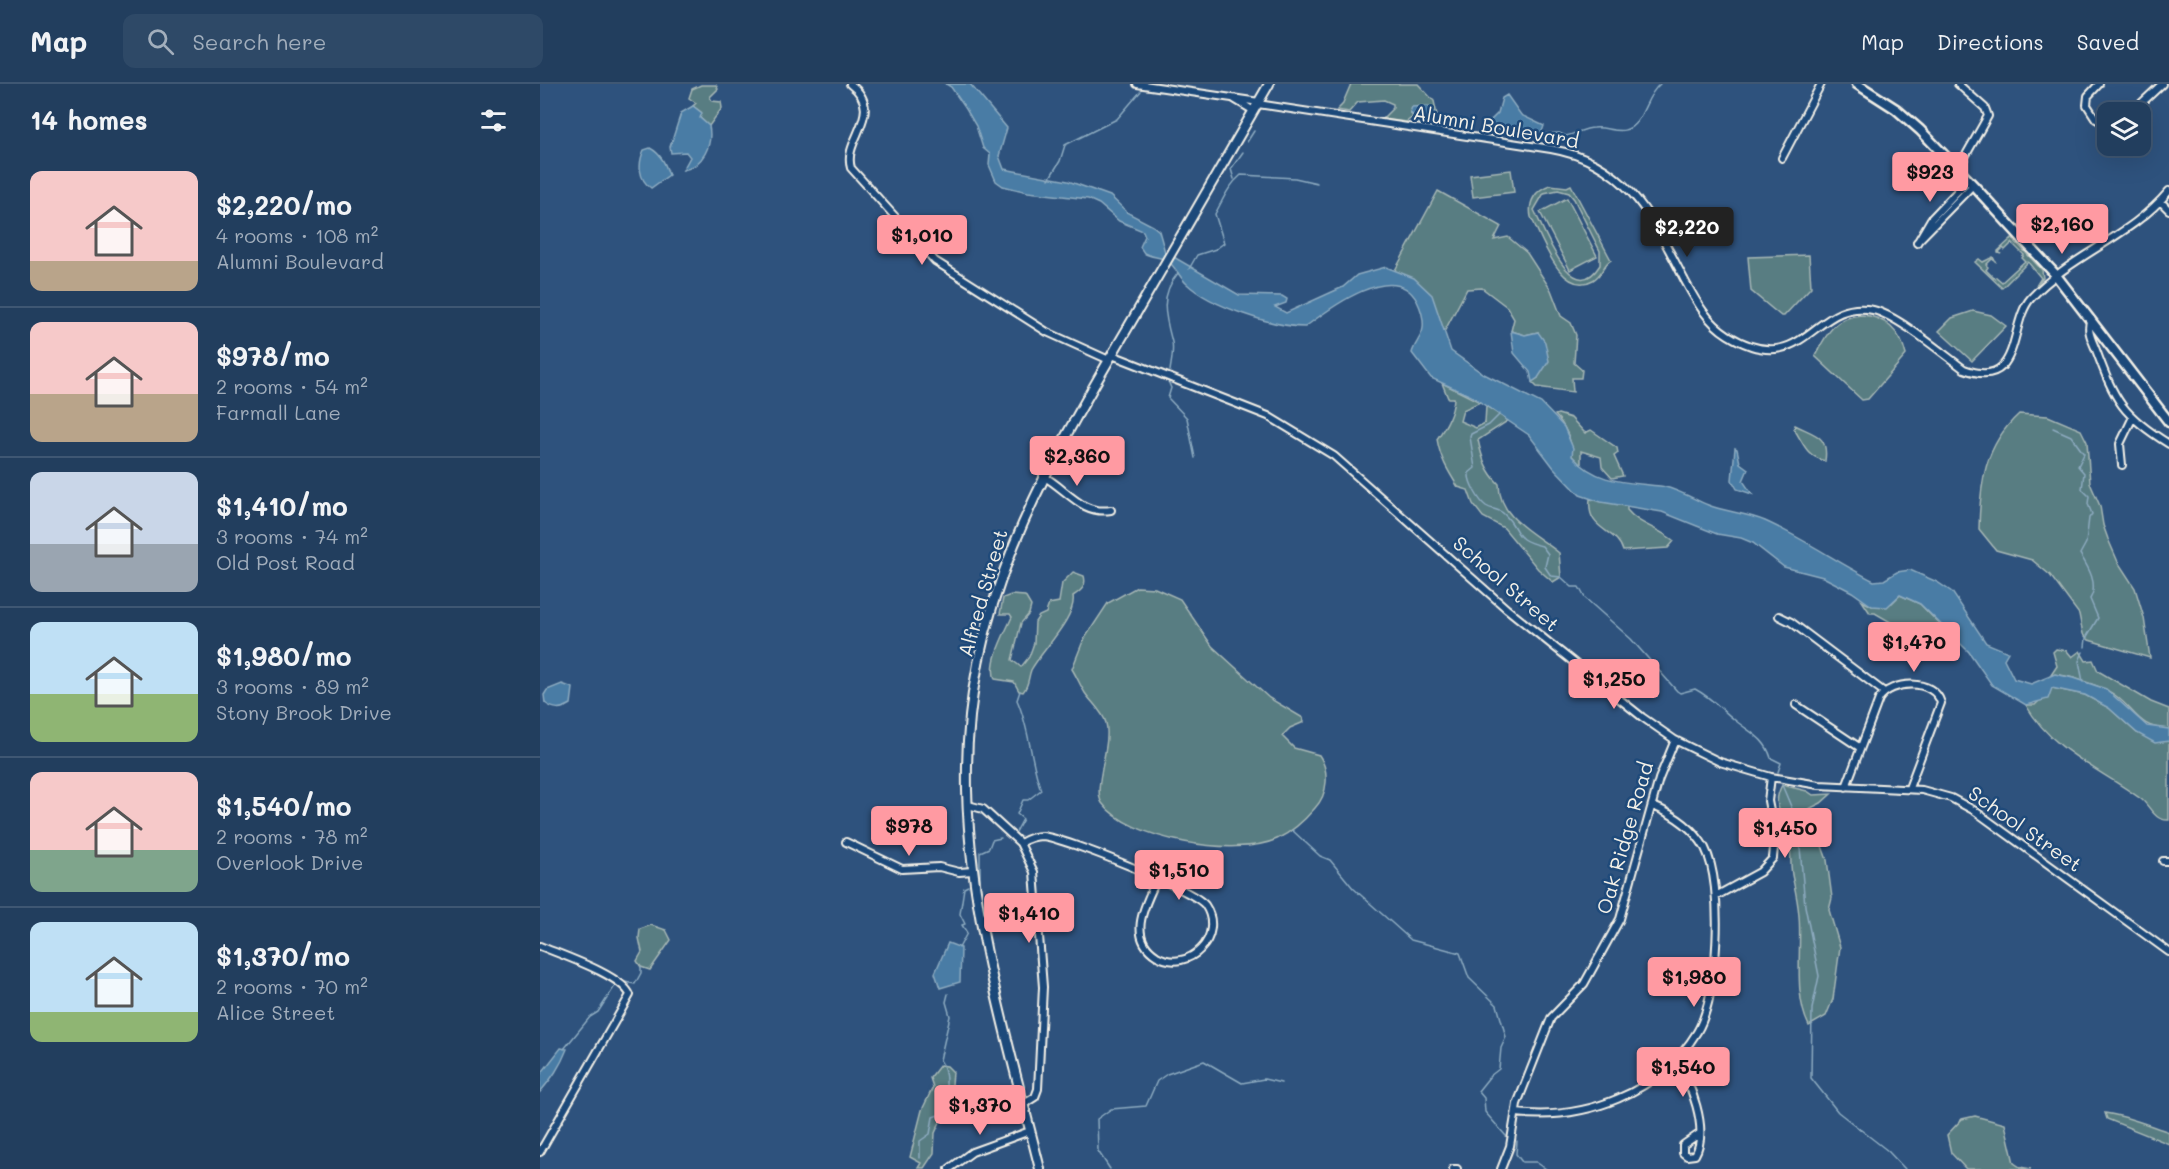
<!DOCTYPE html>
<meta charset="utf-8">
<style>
:root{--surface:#223e5e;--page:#2e4967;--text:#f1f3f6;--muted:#a2aebc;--line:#3f5773;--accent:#ff9aa2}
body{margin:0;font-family:Mali,sans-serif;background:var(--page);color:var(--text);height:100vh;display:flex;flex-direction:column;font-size:22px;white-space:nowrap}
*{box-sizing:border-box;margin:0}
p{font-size:20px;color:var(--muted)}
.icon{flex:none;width:33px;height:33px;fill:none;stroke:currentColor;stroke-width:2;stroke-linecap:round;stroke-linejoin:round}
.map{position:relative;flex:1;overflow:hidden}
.side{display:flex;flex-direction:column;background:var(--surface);width:540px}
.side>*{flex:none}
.buttons{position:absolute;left:1557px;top:18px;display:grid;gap:12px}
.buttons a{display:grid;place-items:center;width:54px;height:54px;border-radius:12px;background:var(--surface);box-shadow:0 6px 24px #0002,0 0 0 2px var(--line);font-size:30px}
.price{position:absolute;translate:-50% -51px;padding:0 14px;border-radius:6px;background:var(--accent);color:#111;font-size:20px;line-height:39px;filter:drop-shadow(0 2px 3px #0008)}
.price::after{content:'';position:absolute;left:50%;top:36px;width:18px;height:14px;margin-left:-9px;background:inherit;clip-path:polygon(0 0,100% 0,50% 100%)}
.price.current{background:#222;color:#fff}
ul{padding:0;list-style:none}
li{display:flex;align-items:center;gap:18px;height:150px;padding:0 30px}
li+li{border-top:2px solid var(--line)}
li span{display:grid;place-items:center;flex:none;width:168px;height:120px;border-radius:12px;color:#555}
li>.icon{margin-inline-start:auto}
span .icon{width:72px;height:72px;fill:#fffc;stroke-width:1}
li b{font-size:26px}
h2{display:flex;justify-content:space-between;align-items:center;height:72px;padding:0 30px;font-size:26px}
header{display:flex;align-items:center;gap:36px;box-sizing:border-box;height:84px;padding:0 30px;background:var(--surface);border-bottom:2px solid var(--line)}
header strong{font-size:28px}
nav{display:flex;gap:33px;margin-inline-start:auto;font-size:21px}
.search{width:420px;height:54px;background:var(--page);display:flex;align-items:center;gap:15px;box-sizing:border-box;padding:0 21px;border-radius:12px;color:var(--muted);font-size:22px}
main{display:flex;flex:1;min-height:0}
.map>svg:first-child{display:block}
.green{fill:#597d82;stroke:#a6b7b5;stroke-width:1.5;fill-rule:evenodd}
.water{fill:#487ca5;stroke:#8dabc0;stroke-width:1.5}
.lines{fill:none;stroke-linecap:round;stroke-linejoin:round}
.stream{stroke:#8dabc0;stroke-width:1.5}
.minor-casing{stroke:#f4f1e8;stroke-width:10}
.major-casing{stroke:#f4f1e8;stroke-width:12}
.highway-casing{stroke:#f4f1e8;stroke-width:13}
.minor{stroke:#1f4a7a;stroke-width:6}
.major{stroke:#1f4a7a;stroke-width:8}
.highway{stroke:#1f4a7a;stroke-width:8}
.labels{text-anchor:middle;stroke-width:5;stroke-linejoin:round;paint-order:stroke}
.street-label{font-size:20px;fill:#f4f1e8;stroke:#1f4a7a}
</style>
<header>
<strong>Map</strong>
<div class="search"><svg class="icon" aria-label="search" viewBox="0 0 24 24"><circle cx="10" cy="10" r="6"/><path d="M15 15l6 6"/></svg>Search here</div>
<nav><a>Map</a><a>Directions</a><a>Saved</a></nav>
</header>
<main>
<section class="side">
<h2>14 homes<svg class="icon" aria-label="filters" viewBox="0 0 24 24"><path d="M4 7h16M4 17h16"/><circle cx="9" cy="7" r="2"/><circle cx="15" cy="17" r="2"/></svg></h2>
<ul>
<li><span style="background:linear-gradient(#f6c9c9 75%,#b9a48a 0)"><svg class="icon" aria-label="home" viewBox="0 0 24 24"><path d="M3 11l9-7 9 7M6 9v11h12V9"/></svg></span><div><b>$2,220/mo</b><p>4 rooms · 108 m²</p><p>Alumni Boulevard</p></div></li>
<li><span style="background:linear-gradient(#f6c9c9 60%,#b9a48a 0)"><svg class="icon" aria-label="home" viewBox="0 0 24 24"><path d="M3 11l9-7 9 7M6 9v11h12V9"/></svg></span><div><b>$978/mo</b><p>2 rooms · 54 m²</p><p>Farmall Lane</p></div></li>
<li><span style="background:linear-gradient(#c9d6e8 60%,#9aa5b1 0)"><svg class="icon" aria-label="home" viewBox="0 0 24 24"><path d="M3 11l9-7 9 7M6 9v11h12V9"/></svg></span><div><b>$1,410/mo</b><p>3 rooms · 74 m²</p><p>Old Post Road</p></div></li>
<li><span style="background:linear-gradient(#bfe0f5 60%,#8fb573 0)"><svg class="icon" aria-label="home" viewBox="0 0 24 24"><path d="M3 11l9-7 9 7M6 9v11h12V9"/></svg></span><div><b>$1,980/mo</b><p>3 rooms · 89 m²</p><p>Stony Brook Drive</p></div></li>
<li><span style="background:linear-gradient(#f6c9c9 65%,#7fa58c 0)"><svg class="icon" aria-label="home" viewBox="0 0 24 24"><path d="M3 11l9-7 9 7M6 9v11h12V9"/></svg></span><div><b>$1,540/mo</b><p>2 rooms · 78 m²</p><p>Overlook Drive</p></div></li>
<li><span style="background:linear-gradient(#bfe0f5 75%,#8fb573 0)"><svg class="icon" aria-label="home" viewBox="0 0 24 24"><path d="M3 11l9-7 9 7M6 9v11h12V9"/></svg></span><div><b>$1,370/mo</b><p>2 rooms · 70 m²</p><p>Alice Street</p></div></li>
</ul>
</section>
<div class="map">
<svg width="1629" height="1085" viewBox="0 0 1629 1085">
<rect width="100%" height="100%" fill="#2e527d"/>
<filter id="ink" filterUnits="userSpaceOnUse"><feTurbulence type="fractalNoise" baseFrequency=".0167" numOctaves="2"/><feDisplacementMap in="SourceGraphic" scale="12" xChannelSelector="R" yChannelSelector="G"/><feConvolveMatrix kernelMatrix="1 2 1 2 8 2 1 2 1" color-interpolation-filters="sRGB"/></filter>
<g filter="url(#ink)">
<path class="green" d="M811,0H878L894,17L897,31L891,25L870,28L873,33L866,38L842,35L853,24V20L844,16L818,18L809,28L797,26L802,21Z
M161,1H176L178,5L170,13L172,17L181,18L182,24L169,42L160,34L161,28L153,22L156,19L149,14L152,5Z
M971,86L974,108L933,113L930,91Z
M1010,101L1027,103L1031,101L1071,176C1063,180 1063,191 1053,196C1021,214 1002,154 991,133C988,118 995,106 1010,101ZM1018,106L1029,109L1034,115L1060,167V181C1032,226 1004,145 994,126L1004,109Z
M898,107L961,142L954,156L968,153L987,169L1011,206L1021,232L1031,239L1036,251L1034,279L1042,286L1041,294H1032L1033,308L997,303L992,298L998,294V248L985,251L971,247L974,235L967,223L942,204L927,205L896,263L891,227L853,190Z
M1027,114L1057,172L1030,186L1000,128Z
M1472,154L1502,186L1503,194L1496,202L1501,194L1488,178L1462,204L1435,178L1439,175L1443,178L1453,173L1455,177L1452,175L1446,181L1448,183L1446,186L1454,194L1456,193L1462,198L1485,177L1482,174L1484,171L1472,159L1465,166L1463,164L1459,168L1461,170L1458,169V167Z
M1269,171L1271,203L1244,232H1241L1211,207L1208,173Z
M1433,227L1451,231L1466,242L1432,277L1399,247L1412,234Z
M1321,231C1345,232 1361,248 1366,271L1328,315L1322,316L1275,272C1286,251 1294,233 1321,231Z
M902,299L940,318L923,326L920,337L936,344L945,339L946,322L969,336L938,356C942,374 946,387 959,400C959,435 995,449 1019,469L1021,493L1013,498L998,485L964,444L943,433L933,420L928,406L918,403C908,387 900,374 897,355C906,342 913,330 914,314H908Z
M1018,330L1031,334L1045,349L1051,346L1077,364L1078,369L1074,372L1083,392L1072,394L1062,383L1061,373L1041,367V382L1032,372C1033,359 1025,341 1015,331Z
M1479,330L1508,332L1541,346L1547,358L1550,399L1560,422L1563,441L1568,455L1578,478L1595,504L1604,534L1610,574L1549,556L1543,550L1539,530L1510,491L1492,476L1456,466L1439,445C1440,400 1444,362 1479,330Z
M1255,341C1274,351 1289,351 1285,377C1266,372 1264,360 1254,345Z
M1050,415L1087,421V426C1099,441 1119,444 1134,457L1128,464L1083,467C1077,444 1046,448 1050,415Z
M533,488L544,492C547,502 541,507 533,512C537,533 501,567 491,586C488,594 489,601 483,608L479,607L474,598L455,595C448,578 465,549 472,533L470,530H460L463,514L471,511L485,512L491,522L489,530L481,539L472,576L481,583L489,573L494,559L495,538L499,532L506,529L509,520L519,518L522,499Z
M597,503L615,504L640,515L672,562L729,614L763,634L764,638L750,644L742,652L754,664L779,671C790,687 788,710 775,724C764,737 752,748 737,755C696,774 589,756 562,719C552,705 572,661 566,639C563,628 551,618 545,609C540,601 537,593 532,585L543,557L568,519Z
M1360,511L1380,520L1416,557L1371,550L1335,529H1330L1322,517L1332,522L1352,519Z
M1516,565L1527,567L1532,573L1540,567L1546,577L1553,576L1558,587L1611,618L1629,625V645C1598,644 1597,628 1576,612C1567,604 1522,588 1511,591L1517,582L1513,568Z
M1512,604L1545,611L1569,624L1597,649L1629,657V736C1614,737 1611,723 1601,715C1560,685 1512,667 1486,621H1495Z
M1242,701L1267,707L1273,711L1291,710L1281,719L1249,735C1235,728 1235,714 1242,701Z
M1278,732L1280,735L1272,744L1273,753L1282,762L1287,776L1292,814L1289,826L1300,863L1293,915L1286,932L1269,942C1253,910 1262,866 1259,832C1258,817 1255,805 1252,791C1250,778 1251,763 1250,749L1252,744Z
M111,841L126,846L131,856L110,886L101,883L97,877L102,868L99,854L100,845Z
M400,981L407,982L413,988L411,1014L395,1049L394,1069L384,1084H378L381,1079L370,1073L382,1026L393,1003L390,994Z
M1565,1029C1587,1032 1608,1041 1629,1048V1060L1567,1035Z
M1435,1032L1465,1040L1474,1079L1480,1083L1491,1085H1426L1411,1069L1407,1051L1422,1035Z"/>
<path class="water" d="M406,0H430L467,44L459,72L464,85L528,97L570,112L588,129L613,142L619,147L625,168L699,211L742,212L747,215L746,219L735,223L746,229L803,203L817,191L824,189L846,183L874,194L892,211L911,267L942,289L1001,319L1024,343L1033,364L1032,372C1057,400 1087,398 1120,402C1136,404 1153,415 1168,421C1186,428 1207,429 1225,437C1263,454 1297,478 1334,497L1344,496L1357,488L1370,486L1397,498L1412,508L1446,559L1468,568L1464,575L1474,595L1491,600L1515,590L1533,594L1566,605L1607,642L1629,645V657L1615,659L1597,649L1569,624L1545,611L1512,604L1508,615L1486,621L1452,601L1429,568L1380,520L1360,511L1347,523L1332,522L1312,508L1283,493L1244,483L1213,459L1201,454L1177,450L1122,428L1061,418L1040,411L1014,384L989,351L931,312L891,294L872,269C874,260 882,253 883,244C884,235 881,225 877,217C855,175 790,224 765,243C734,243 670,222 647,200C640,194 636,184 629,178C622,172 612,174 604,169L600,163L605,152L603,147L579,137L559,120L548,115L488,108L463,102L456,97L449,81L450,70L443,64L436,42L426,25L411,3Z
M967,11L981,31L1004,42L1001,50L949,44L947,40L958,29L962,14Z
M153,22L162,29L160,34L169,42C173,61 163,82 143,86L150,73L146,68L131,69L130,63L141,29Z
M888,22L897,31L900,46L878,42L877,36L870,28L872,23Z
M110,64C121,70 125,79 129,91L111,104C98,95 98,79 104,66Z
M971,247L985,251L998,248L1005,258L1009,277L998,294L992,298L990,288L974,269Z
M1195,364L1197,365L1200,379L1208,385L1203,397L1212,410L1197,405L1192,396Z
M22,600L33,604L31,620C21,626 14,626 5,619L4,611L7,606Z
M408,859L421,864L420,898L400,904L395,889Z
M21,964L27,965C20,983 12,994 0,1008V991Z"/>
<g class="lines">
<path class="stream" d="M1001,50L1019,49L1026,52C1035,50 1045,44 1054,44C1070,42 1085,55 1098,36C1106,24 1109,9 1120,0
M707,58L714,47
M509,95L520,77L525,61L577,35L601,7
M694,95L691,85L703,68
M649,185L657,171L676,165L684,159L675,130C683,116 688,102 701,91L755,94L777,99
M630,287C631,279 634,267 632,258C625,232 619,212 638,189
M628,297L631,304L628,314L647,334L655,374
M960,330L949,341L931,350L930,353L935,384L929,389C928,398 939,417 946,422C952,426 959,425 964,430C982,447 971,455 1002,462L1008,470L1005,483L1011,492L1021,493L1032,503H1039L1045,514L1091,555L1137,607L1140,609L1155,605C1172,614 1182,626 1196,637C1211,649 1225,654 1231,674L1241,679L1238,688
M1513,344L1531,352L1544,370L1538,382L1544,389L1542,405L1549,412L1548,420L1552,430L1549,434L1546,459L1540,470C1548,483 1559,500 1550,515L1558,534L1546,554L1545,563
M1543,598L1539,577L1543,568
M1242,701L1255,732
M1258,740L1265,822L1279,892L1272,925L1271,994L1298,1028L1348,1067L1365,1085
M752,746L780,772L790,776L813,804L871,856L920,869L929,894L957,921L966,953L961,964L959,985L950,992L938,1007L944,1014L945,1028L966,1052
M476,748L483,735L477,730L483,716H488L501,706C490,676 490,645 477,616L480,607
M440,796V768L449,764L452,756L461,754
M419,864L427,849L422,841L425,840L420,830L424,804L428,802
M85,898L95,900L101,889V883
M24,965L50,933L58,928L75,902
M977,1057L976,1070L982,1078H996L1006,1085
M380,1074V1057L390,1050L393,1033L401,1030C407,1016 409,987 400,976L410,932L406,918L408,910
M570,1085L558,1067L557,1035L571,1025L606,1022L617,997L627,990L664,977L702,999L724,995L741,999"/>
<g class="minor-casing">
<path id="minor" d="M310,0C347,28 302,55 311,84L395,177L507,248L569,276
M597,0L719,18
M1559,0L1548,12L1547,21L1556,35L1568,41
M694,15L714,27
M718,20L1011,65C1087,78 1112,133 1144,195C1156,217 1167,238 1188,251C1265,298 1273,213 1333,226C1357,231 1402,269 1424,285C1483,307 1468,239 1491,214C1532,170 1591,153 1629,107
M1592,28L1622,0
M1242,74L1281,0
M1418,85L1448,32L1445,24L1418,0
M1620,117L1629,126
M1377,158L1433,101
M1377,159L1391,135L1428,96
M1551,235C1546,246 1552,256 1556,266C1575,317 1582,331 1629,360
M572,271L728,332L794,372L967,525L1102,633L1135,656L1180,678L1231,693L1279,701L1382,706L1411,714L1435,727L1629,868
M1582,381L1580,360L1592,335
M503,392C527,405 541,431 571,426
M1239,532L1251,538L1344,608
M1256,621L1319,663
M1306,703L1339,615C1351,596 1394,594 1401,619L1369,704
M428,721L443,725L480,759L494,788L503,903L498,1005L495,1013L484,1020
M306,758L362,785L399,783L419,788L433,787
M480,759C487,755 494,752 502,752C525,754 653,805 665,821C686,852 649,890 617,872C586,853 606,819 617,795
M1623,777H1629
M1176,812L1220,788L1233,774L1235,753L1228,717L1231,693
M0,862C21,871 82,891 90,911L0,1068
M1136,976C1150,998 1170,1045 1155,1071L1147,1072L1143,1069V1061L1159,1050
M976,1029C1045,1037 1120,1009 1157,948C1179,912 1184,801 1165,764C1153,743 1135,731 1113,722
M409,1085L432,1068L490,1047
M913,1085H917
M961,1085L970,1062L977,1020L1011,934L1044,900L1080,835L1119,695L1135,656"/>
</g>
<g class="major-casing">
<path id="major" d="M500,1085C469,961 430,835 427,706C423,519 506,383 597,228C641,152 685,76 729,0"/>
</g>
<g class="highway-casing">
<path id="highway" d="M1317,0L1356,25L1380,46L1433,101L1515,190L1629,338"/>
</g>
<use href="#minor" class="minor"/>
<use href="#major" class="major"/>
<use href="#highway" class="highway"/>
</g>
</g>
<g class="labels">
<g class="street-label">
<text transform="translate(956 43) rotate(10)" y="7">Alumni Boulevard</text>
<text transform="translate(966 500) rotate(41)" y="7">School Street</text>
<text transform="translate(443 509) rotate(-74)" y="7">Alfred Street</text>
<text transform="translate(1485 745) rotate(35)" y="7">School Street</text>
<text transform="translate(1085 754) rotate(-74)" y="7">Oak Ridge Road</text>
</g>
</g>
</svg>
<div class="buttons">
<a><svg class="icon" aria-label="layers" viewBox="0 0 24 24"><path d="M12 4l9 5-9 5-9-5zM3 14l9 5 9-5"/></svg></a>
</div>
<b class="price" style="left:1390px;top:119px">$923</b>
<b class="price" style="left:1522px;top:171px">$2,160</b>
<b class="price current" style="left:1147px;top:174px">$2,220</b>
<b class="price" style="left:382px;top:182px">$1,010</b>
<b class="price" style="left:537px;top:403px">$2,360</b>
<b class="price" style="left:1374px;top:589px">$1,470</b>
<b class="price" style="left:1074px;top:626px">$1,250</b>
<b class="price" style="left:369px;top:773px">$978</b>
<b class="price" style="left:1245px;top:775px">$1,450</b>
<b class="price" style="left:639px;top:817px">$1,510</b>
<b class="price" style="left:489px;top:860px">$1,410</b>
<b class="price" style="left:1154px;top:924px">$1,980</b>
<b class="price" style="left:1143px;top:1014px">$1,540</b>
<b class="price" style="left:440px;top:1052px">$1,370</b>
</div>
</main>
